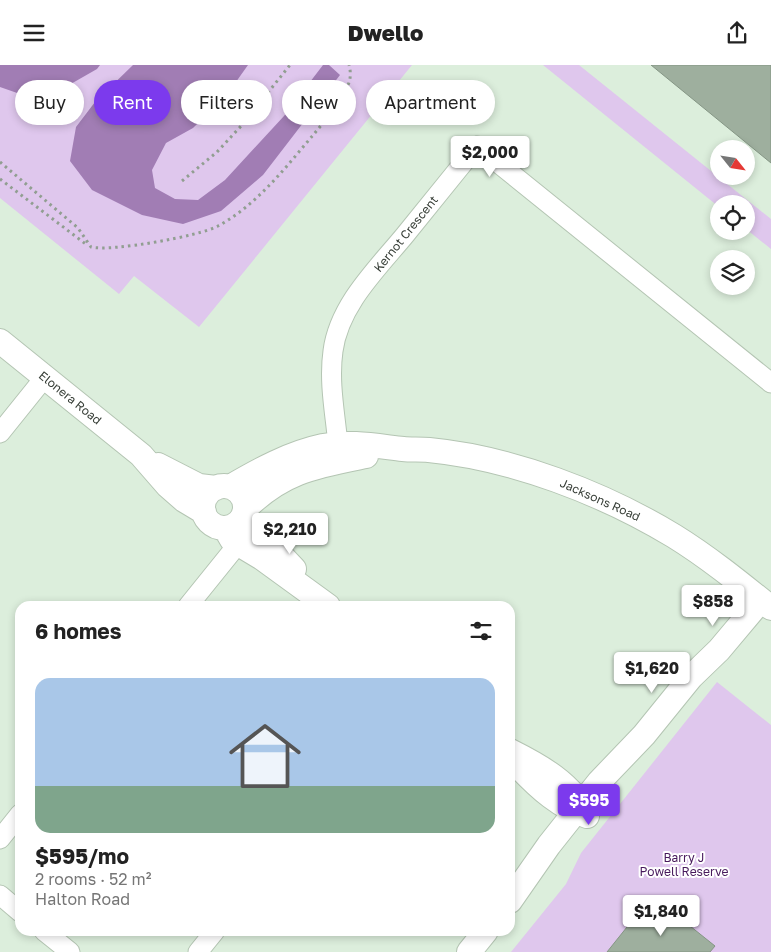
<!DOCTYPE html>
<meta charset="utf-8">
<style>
:root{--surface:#fff;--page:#f6f6f6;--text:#222;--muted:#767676;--line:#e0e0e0;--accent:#7c3aed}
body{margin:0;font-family:"Golos Text",sans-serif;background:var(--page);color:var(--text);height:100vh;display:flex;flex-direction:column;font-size:19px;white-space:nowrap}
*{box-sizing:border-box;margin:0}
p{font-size:16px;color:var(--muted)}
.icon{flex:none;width:28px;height:28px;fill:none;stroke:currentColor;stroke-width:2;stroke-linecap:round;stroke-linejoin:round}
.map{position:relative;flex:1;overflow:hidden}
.drawer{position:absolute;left:15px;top:536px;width:500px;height:335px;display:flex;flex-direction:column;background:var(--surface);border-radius:15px;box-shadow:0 2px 8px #0003}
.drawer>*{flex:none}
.top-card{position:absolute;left:15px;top:15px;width:500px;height:45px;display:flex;gap:10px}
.needle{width:32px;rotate:120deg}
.tools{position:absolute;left:710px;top:75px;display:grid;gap:10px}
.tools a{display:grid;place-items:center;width:45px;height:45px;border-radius:50%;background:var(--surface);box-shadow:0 2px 8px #0003;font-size:25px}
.price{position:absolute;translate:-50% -42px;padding:0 11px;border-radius:5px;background:#fff;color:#222;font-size:16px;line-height:32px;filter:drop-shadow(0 1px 2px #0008)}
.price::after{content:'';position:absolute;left:50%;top:30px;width:15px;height:11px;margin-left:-8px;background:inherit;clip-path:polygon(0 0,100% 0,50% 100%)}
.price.selected{background:var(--accent);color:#fff}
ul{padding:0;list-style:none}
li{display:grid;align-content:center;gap:10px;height:265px;padding:0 20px}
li+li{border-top:1px solid var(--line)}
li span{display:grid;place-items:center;height:155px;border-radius:15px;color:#555}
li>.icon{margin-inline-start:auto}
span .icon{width:90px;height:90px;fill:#fffc;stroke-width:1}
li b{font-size:21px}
h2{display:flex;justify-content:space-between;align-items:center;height:60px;padding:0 20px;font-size:21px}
.pill{padding:0 18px;border-radius:22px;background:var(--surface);box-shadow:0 2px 8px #0003;font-size:18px;line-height:45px}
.pill.selected{background:var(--accent);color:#fff}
header{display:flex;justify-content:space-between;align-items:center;height:65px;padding:0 20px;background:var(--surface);font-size:22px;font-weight:800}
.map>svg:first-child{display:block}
.green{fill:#dfc7ed}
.water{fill:#a17db4}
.building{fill:#9eaf9e;stroke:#849584}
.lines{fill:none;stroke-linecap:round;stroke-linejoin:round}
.minor-casing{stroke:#b4c5b3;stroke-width:21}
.major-casing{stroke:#b4c5b3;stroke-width:26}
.path{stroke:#919e91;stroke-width:3;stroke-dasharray:2.5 4;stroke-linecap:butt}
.minor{stroke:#fff;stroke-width:19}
.major{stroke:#fff;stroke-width:24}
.labels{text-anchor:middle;stroke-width:4;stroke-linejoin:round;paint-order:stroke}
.street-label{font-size:12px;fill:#373e37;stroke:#fff}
.park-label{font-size:12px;fill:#47195c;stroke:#fff}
</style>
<header><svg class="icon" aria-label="menu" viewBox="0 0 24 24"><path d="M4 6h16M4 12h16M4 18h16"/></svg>Dwello<svg class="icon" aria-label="share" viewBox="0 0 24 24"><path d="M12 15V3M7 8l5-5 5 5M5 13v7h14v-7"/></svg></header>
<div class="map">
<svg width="771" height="887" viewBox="0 0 771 887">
<rect width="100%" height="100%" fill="#dceedc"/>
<path class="green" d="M0,0H412L199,262L134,211L119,229L0,133Z
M543,0H579L771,154V184L746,164V139H719V142Z
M717,617L771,660V887H511L566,819L581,788Z"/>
<path class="water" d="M0,0H100L97,4L62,24L20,29L0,22Z
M133,0H248L226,31L193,63L166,78L152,105L155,123L175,134L198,135L225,115L284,51L323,0H329L340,10L263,110L221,146L183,159L142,150L92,125L70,96L76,62L95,37Z"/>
<path class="building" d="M651,0H771V98Z
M670,845L715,881L710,887H607L639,847L650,855L663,854Z"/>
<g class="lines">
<g class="minor-casing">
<path id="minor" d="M0,368L45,312
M339,392C337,357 328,321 333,286C339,240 377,204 405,170C429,140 453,111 477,81L771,318
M188,541L238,479
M0,774L20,749
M0,830L20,847
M44,866L70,887
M198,887L215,866"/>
</g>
<g class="major-casing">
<path id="major" d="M0,276L141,390L168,421L184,435L204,447
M158,400L199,421L216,423
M203 442a21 21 0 1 1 42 0a21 21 0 1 1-42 0Z
M230,422C259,405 290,388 323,381C350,376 376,381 403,384C411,385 420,384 429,385C512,393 603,428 674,471C708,492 740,518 771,543
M245,444C283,406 316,401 366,391
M244,451L294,504
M225,463L232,475L262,493L328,541
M510,686C540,701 573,719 587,751
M520,703C540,724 560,742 587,751
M510,836L549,780L599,717L644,670L691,612L719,585L761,535
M469,887L486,866"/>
</g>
<path class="path" d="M0,97L78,163L91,182C111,187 200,171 218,161C257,140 286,102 314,69C326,54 340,39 347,22C351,15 351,7 349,0
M0,114L87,180
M182,116L217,87L242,60L290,0
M626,833L631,837"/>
<use href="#minor" class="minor"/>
<use href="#major" class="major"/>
</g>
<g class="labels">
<g class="street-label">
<text transform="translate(406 169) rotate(-51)" y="4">Kernot Crescent</text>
<text transform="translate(70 333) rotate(39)" y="4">Elonera Road</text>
<text transform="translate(600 435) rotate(24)" y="4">Jacksons Road</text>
</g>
<g class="park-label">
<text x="684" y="797">Barry J<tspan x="684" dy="14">Powell Reserve</tspan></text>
</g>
</g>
</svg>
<div class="tools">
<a><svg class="needle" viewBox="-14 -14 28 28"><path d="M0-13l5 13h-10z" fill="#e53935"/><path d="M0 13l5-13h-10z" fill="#767676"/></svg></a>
<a><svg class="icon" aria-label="locate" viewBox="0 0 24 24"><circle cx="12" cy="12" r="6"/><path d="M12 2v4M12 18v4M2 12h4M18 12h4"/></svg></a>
<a><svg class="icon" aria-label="layers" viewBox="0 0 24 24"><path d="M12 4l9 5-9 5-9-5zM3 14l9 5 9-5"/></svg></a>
</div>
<b class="price" style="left:490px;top:113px">$2,000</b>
<b class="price" style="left:290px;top:490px">$2,210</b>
<b class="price" style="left:713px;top:562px">$858</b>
<b class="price" style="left:652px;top:629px">$1,620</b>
<b class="price selected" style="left:589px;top:761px">$595</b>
<b class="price" style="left:661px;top:872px">$1,840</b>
<div class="top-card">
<a class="pill">Buy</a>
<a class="pill selected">Rent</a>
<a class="pill">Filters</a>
<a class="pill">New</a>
<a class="pill">Apartment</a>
</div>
<section class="drawer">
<h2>6 homes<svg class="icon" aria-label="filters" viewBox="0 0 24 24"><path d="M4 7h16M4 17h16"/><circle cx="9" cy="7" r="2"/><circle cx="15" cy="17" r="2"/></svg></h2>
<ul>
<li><span style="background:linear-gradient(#a9c7e8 70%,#7fa58c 0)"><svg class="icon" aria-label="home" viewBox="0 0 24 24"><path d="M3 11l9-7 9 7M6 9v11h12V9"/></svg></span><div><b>$595/mo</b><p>2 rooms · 52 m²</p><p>Halton Road</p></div></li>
</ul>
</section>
</div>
